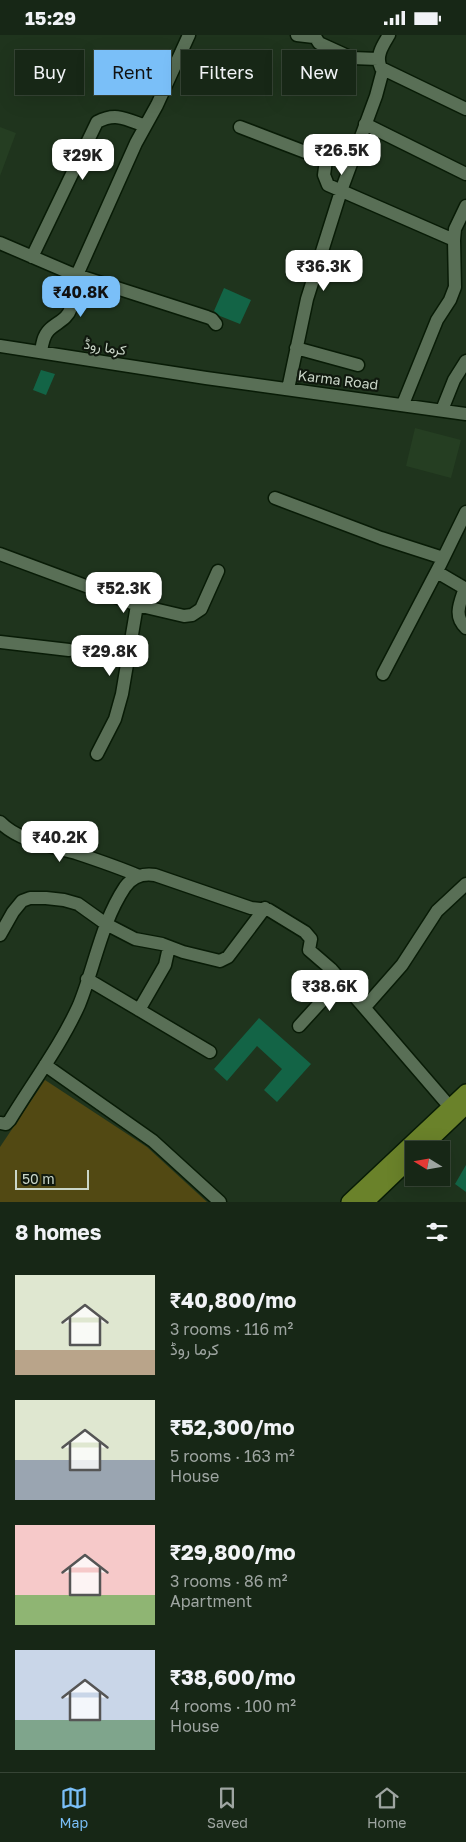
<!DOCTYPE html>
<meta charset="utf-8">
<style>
:root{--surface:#172716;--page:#202f1f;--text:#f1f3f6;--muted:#9ea5a1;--line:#364435;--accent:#7abff8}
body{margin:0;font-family:"Golos Text",Vazirmatn,sans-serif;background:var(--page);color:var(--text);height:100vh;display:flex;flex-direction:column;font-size:19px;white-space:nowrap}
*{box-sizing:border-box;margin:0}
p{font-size:16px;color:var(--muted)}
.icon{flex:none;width:28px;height:28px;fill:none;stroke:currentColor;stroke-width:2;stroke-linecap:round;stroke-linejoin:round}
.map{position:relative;height:1167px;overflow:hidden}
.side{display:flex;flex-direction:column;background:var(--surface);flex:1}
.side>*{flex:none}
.hud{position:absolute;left:15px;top:15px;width:436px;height:45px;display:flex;gap:10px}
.needle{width:32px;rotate:281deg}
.controls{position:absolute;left:405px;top:1106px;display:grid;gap:10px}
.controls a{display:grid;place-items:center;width:45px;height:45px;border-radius:0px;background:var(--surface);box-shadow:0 5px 20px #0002,0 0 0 1px var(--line);font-size:25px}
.scale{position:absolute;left:15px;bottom:12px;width:74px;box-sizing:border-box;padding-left:5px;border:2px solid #cbd7c9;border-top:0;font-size:14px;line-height:18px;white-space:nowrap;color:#cbd7c9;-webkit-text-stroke:4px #10190e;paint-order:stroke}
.price{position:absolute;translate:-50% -42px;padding:0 11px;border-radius:10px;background:#fff;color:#222;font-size:16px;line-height:32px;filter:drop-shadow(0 1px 2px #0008)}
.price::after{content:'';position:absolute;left:50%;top:30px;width:15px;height:11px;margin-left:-8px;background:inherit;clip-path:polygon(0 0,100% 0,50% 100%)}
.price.active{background:var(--accent);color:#111}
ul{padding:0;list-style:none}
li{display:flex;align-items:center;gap:15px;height:125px;padding:0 15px}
li span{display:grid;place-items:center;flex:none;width:140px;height:100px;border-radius:0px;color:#555}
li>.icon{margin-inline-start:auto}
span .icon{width:60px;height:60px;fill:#fffc;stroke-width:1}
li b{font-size:21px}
h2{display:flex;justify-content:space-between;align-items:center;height:60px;padding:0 15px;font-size:21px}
.pill{padding:0 18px;border-radius:0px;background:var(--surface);box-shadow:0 5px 20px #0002,0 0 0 1px var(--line);font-size:18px;line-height:45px}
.pill.active{background:var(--accent);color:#111}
.status{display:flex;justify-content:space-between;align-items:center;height:35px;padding:0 25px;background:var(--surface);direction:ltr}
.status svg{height:14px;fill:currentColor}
.tab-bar{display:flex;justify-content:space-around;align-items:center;height:70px;border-top:1px solid var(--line);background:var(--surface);font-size:14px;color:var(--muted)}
.tab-bar a{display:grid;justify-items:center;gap:2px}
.tab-bar .active{color:var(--accent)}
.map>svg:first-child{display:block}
.built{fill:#253e22}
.green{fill:#524913}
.building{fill:#136446}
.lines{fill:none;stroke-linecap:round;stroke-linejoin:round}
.minor-casing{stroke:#081b06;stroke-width:15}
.major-casing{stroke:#081b06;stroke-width:18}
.minor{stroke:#596f56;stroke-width:12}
.major{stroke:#6a822a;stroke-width:15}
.labels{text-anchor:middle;stroke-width:4.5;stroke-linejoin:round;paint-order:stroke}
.street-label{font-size:14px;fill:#cbd7c9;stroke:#10190e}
</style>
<div class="status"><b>15:29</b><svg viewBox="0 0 49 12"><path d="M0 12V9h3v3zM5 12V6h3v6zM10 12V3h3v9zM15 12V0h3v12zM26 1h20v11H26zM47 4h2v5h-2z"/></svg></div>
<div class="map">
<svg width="466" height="1167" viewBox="0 0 466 1167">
<rect width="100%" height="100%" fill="#1f341d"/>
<path class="built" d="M0,92L16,98L0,141Z
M415,393L461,405L451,443L406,431Z"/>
<path class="green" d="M45,1045L147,1112L207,1167H0V1112Z"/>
<path class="building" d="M224,253L251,265L240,289L220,281L214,276Z
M41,335L55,339L46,360L33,355Z
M259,983L311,1029L277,1067L264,1055L282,1034L257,1011L227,1046L214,1034Z
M466,1130V1157L455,1149Z"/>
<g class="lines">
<g class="minor-casing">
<path id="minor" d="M297,0L314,2
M314,0L319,8L352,23L378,24
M389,0C383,10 375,21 381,33L466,74
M365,89L466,139
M240,92L326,125L324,140L328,150L454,205
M0,208L70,238L207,282L212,284L216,289
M32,222L97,87C116,77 126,84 145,91
M77,240L136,108L157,70L189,0
M0,311L206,343L466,379
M296,313L358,330
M41,317C42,310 43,301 49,295C57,287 67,285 71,273C75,262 71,249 70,238
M288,354L307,264L341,156L376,61L383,35
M403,369L437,285L450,265L455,252L454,205L455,194L466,171
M442,375L454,345L466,326
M275,463L381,503L443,523
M0,519L137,570L184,581L192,580L201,574L218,536
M437,537L466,554
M465,553C460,568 453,581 466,593
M0,607L69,615
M383,639L440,530L466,477
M97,719L115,684L122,659L137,570
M0,787C18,806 51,811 76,818C97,825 118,832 139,841
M0,900L13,877L22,866L30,863H46L64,865L78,869L106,889L135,904L162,909L183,917L220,926L228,922L265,873
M87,944L210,1017
M365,972L402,930L437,876L466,849
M139,975L165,930L169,912
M299,991L341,945
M45,1030L153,1106L220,1167
M0,1088L6,1089L10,1085C33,1047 61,1010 79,970C95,931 101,888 125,852C132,842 143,838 155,840L251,873L269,875L305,897L311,904L309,915L331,934L450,1072"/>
</g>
<g class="major-casing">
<path id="major" d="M420,1115L465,1072
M349,1167L466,1057
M366,1167L414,1121"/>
</g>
<use href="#minor" class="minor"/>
<use href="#major" class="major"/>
</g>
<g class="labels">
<g class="street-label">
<text transform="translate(105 312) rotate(9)" y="5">کرما روڈ</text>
<text transform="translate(338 345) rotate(7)" y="5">Karma Road</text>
</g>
</g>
</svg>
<div class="controls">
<a><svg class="needle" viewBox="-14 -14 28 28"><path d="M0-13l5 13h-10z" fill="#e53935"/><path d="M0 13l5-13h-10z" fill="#9ea5a1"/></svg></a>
</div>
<div class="scale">50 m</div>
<b class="price" style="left:342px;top:141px">₹26.5K</b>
<b class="price" style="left:83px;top:146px">₹29K</b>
<b class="price" style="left:324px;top:257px">₹36.3K</b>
<b class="price active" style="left:81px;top:283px">₹40.8K</b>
<b class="price" style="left:124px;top:579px">₹52.3K</b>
<b class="price" style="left:110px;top:642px">₹29.8K</b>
<b class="price" style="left:60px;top:828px">₹40.2K</b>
<b class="price" style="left:330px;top:977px">₹38.6K</b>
<div class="hud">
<a class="pill">Buy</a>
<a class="pill active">Rent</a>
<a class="pill">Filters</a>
<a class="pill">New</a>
</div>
</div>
<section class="side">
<h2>8 homes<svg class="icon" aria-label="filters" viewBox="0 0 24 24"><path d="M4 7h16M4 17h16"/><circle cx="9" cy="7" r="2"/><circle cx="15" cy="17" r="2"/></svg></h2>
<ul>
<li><span style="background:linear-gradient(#dfe7d0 75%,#b9a48a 0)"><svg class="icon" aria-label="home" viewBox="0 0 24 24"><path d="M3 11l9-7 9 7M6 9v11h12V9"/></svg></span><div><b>₹40,800/mo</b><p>3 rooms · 116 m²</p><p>کرما روڈ</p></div></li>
<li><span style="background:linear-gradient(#dfe7d0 60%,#9aa5b1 0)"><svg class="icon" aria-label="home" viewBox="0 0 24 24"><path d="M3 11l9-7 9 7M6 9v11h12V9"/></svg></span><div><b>₹52,300/mo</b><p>5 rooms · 163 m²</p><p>House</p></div></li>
<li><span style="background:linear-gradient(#f6c9c9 70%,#8fb573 0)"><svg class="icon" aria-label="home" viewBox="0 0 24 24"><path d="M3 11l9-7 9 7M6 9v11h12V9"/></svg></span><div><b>₹29,800/mo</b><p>3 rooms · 86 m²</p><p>Apartment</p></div></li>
<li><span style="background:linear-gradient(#c9d6e8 70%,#7fa58c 0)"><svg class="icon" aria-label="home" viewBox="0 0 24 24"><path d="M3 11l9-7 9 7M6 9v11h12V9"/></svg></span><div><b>₹38,600/mo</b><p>4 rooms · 100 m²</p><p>House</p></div></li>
</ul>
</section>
<nav class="tab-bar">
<a class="active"><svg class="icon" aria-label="map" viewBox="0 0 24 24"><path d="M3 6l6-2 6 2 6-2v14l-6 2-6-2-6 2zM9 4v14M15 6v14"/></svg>Map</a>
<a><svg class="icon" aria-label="saved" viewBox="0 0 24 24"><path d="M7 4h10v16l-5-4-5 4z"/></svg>Saved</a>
<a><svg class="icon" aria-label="home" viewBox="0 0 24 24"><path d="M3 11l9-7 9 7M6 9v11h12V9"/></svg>Home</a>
</nav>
